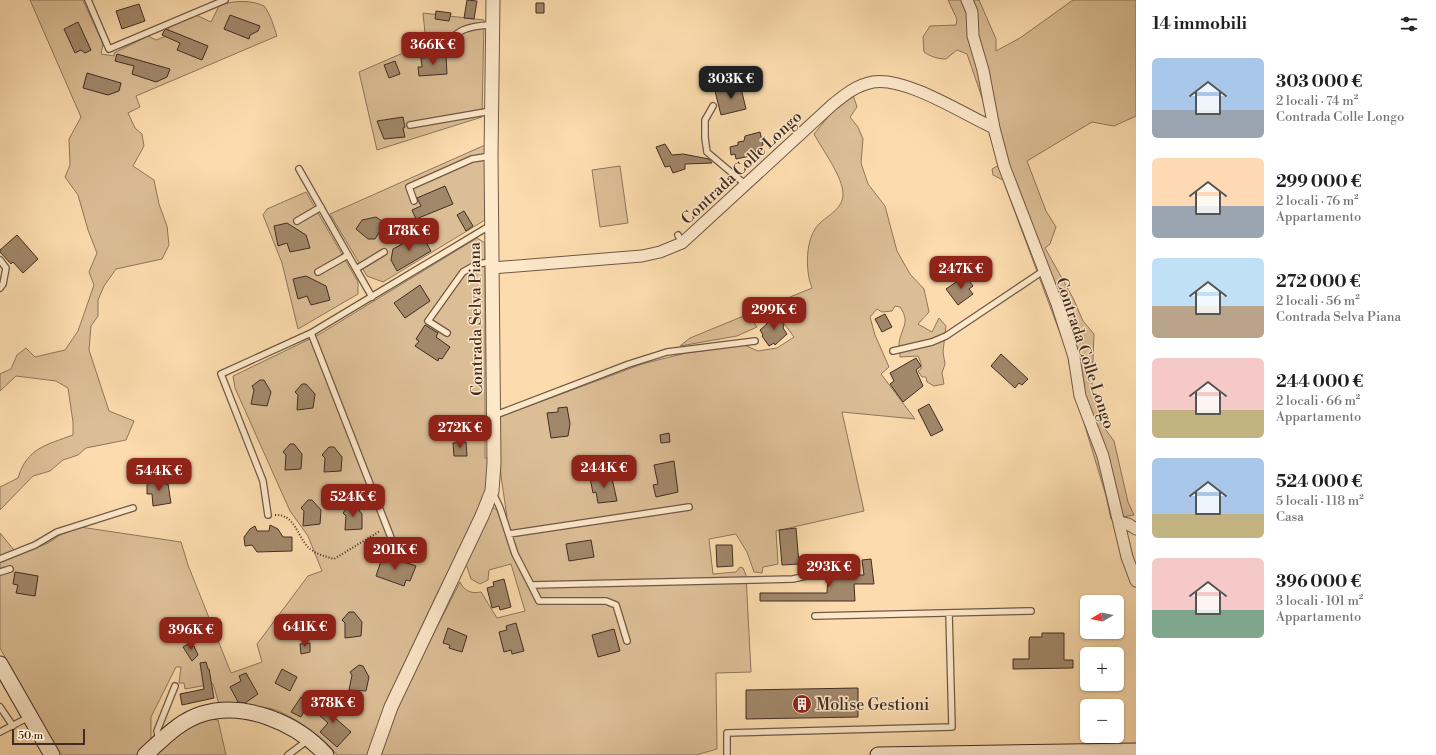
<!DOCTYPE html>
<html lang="it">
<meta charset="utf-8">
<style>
:root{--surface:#fff;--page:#f2f2f2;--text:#202124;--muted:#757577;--accent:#8f2418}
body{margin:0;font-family:"Libre Bodoni",serif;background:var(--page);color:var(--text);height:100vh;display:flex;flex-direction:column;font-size:15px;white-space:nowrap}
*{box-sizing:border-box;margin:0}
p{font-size:13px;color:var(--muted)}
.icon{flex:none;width:22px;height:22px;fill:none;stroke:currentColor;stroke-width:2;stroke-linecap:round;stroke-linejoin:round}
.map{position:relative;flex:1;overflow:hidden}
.sheet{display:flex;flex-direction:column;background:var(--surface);width:300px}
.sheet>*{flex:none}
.needle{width:26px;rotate:260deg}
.buttons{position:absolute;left:1080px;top:595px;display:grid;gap:8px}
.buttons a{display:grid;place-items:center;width:44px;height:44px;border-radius:6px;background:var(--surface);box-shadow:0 1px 3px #0004;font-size:20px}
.scale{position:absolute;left:12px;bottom:10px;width:73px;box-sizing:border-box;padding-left:4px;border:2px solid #402d22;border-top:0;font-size:11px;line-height:14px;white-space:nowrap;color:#402d22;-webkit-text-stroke:3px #fde8ca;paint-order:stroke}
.price{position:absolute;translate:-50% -34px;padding:0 9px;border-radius:8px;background:var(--accent);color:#fff;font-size:13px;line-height:26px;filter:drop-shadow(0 1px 2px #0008)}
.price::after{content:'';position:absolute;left:50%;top:24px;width:12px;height:9px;margin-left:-6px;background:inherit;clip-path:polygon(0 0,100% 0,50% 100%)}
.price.current{background:#222;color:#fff}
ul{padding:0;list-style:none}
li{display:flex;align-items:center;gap:12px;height:100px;padding:0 16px}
li span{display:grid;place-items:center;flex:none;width:112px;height:80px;border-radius:6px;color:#555}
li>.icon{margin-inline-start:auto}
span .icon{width:48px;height:48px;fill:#fffc;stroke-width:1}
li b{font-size:17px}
h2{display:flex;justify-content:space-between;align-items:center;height:48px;padding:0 16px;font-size:17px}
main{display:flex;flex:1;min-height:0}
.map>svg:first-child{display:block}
.green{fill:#dcbe96;stroke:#8e765c}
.building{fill:#a2886b;stroke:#402d22}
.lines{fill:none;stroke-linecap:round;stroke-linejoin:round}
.service-casing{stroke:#6f5945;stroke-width:8}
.minor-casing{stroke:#6f5945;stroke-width:13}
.tertiary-casing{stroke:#6f5945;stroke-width:15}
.secondary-casing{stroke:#402d22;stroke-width:17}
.path{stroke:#402d22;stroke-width:2;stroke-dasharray:1 2;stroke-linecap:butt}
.service{stroke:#fde8ca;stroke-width:5.5}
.minor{stroke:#fde8ca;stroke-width:11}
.tertiary{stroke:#fde8ca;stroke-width:13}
.secondary{stroke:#fde8ca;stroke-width:15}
.labels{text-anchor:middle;stroke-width:3;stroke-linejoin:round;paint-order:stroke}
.street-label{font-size:16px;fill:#402d22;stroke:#fde8ca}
.poi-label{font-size:16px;fill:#402d22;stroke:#fde8ca;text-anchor:start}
</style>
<main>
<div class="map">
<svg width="1136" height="755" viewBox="0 0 1136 755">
<rect width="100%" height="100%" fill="#fcdcae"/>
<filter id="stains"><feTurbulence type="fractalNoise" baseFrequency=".005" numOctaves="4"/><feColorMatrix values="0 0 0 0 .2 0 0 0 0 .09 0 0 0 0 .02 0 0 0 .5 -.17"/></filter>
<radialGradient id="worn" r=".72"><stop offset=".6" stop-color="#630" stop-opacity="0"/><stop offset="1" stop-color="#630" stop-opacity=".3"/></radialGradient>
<path class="green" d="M30,0H83L103,44L101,54L114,56V53L148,36L156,40L166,36L169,27L196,15L211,22L219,6C231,0 253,0 264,6C270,13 274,27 277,36L136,96L140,107L128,113L135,128L142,134L144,146L133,166L154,180L159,204L167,226L169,245L162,259L116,269L104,286L98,300V316L91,326L89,350L109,411L134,421L126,440L86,448L78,455L63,460L50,471L33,476L0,510V487L18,478C27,448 46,445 73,435V422L68,388L56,381L16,376L0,391V374L11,369L17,355L26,348L35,357L65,350L78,331L94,285L89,272L97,253L88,230L78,195L65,177L70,165L69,139L81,117Z
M948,0H979L996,39V51L1020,38L1073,0H1136V116L1114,126L1092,122L1027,161L1046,211L1056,227L1050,244L1045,248L1073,298L1083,321L1094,334L1092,385L1096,404L1100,422L1114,441L1128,502L1134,515L1111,519L1106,496L1075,393L1067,352L1003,180L993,175L992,169L999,165L990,135L988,115L967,54L957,50L946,59C938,59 931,57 924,52L923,37L930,26L956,25L957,19Z
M423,13L484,20L482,117L377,150L359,72L426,43Z
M853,95L857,107L850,117L858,127L863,139L861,163L868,184L885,206L897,251L910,274L924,289L929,312L918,324L932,332L939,318L946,326L943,352L945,364L942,373L944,384L934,386L927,382L926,377H922L918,371L921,369V363L918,356L900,357C900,352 899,348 899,344C901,327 911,323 900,307L895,306L892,311L882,312L877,309L870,317L875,335L889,367L881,374L915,419L842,412L864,511L776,531L778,564L763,567L762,573L754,572L747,552L736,534L709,539L713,574L736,572L740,567L743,568L746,575L751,672L716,673L717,749L696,755H379L396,707L460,582C464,591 471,594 481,592L497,618L525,611L511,564L489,570L488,580L480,584L471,579L466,564L492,507L497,510L501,521L507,517L501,476L497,418L642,364L686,353L744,345L758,351L777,348L794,337L772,307L753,321L757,327L737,336L680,346L690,338L812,288C805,271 805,238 819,224C828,215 843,209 843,194C843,177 822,149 814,134L837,106Z
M485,145V220L383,282L367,276L330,214Z
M620,166L628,223L600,227L592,170Z
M306,192L358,282V294L298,329L282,263L263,215L267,209Z
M477,238L485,243V458H489L488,485L482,503C441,585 399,668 368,755H337C326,739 291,714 272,709C255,705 237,705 219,704L213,684L185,689L184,683H179L181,667H176L151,717V739L136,755H58L0,648V533L18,555L48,543L60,535L80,527L181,542L188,565L231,673L262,662L257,644L308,576L322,571L308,536L290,511L235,388L233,376L320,334Z
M212,719L218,720L226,755H152L189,726Z"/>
<path class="building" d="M467,0L477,1L474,19L464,18Z
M536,3H544V13H536Z
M139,4L145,21L122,29L116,11Z
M436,11L451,13L449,21L435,19Z
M230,15L260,26L258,31L250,35L249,39L224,29Z
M78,22L91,50L85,53L81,50L75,53L64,29Z
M166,29L208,46L202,60L177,50L180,43L162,35L164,31Z
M117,54L170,69L167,77L156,82L132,74L134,66L115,61Z
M446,56L447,74L419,76L418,67H422L421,58Z
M395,61L400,74L389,78L384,65Z
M87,73L121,83L119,91L108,95L83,88Z
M740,84L746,109L721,115L715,91Z
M403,117L405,127L403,128L405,137L384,139L377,121Z
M760,132L763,145L750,156L736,159L735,154L731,155L730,147L738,145V142L744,141L745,136Z
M665,144L672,155L683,154L709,159L712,163L685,164V169L673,173L670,166L665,167L656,147Z
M445,186L453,204L416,219L412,210L421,206L417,198Z
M464,211L473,226L466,231L457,215Z
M376,217L385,223L375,239H368L356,229L362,220Z
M287,223L306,235L310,248L290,252L287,243L278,246L274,226Z
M421,234L431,251L397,271L391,260L393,249Z
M17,235L38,259L23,273L13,262L11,264L0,252V250Z
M306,276L326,286L330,300L311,305L307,296L298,299L293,279Z
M965,276L973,286L969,289L973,294L958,305L946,289Z
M420,285L430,301L405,318L394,303Z
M885,314L892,327L882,332L875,319Z
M777,315L784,325L783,328L787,334L775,345L774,343L769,346L762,336L763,335L760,330L767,324L766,322Z
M425,325L438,333L436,337L450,347L442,359L439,358L438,361L415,346L419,341L416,339Z
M1001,354L1028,379L1022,385L1019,383L1015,388L991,366Z
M916,358L921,366L916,370L923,386L903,402L890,384L894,381L890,373Z
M260,380H264L271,392L267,406L251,404L254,390L252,386Z
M302,384H306L315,394L313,408L297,410L298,395L295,392Z
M929,404L943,430L931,436L918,410Z
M567,407L570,424L568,436L551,438L547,413L558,412V408Z
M669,433L670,442L661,443L660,435Z
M466,442L467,456H454L453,443Z
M290,444H294L302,454L301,469L285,470L286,455L283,452Z
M329,447H334L342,457L341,471L324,472L325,458L322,455Z
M674,461L678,492L656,497L653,485L658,484L654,465Z
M611,474L617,501L598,503L596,492L593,493L590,478Z
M151,479H160L165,481V484H168L171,503L153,506L152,494H147V485Z
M308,500H312L321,510L320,524L303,526L304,511L301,508Z
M350,504H354L362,514V529L345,530L346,516L343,513Z
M270,525L278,529L283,537H292V551L257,552L252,545L245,546L244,537L250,529L255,526L257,531H269Z
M796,528L799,564L782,565L779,530Z
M591,540L594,557L569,561L566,544Z
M716,545H732L733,566L717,567Z
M383,555L416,566L410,581L406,580L404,586L376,576Z
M871,559L874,584H854L855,601H760V593H827L828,575H864L862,560Z
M15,572L38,576L35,596L16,593L18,585L13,584Z
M504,579L511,607L500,610L499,606L492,608L487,588L494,586L493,582Z
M349,612H354L362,622L361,636L345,638V623L342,620Z
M516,623L524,651L512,654L511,650L504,652L499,632L507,630L506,626Z
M448,628L467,636L462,652L449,648L450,645L443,643Z
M614,629L620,651L598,657L592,635Z
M1042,633H1064V660H1073V668L1013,669V659H1029V640L1030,637H1042Z
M192,642L198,655L192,661L183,647Z
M310,643V652L301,654L300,644Z
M206,662L208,669H209L214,698L182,705L180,694L204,689L200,663Z
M359,665L363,666L369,677L366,691L349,690L352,675L350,672Z
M282,669L297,677L290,691L275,683Z
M246,673L258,694L245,703L238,702L230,687L241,681L239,676Z
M858,688V717L746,719V690Z
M301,697L308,701V704L301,717L291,712Z
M331,699L341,709L334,717L351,732L337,747L320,732L328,723L318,714Z"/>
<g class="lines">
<g class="service-casing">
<path id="service" d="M88,0L109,49L225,0
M439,49C459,30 464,26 492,25
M713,106L705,120V138L707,152L745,184
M410,125L491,111
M299,169L372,297
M414,201L409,187L472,159L491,156
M297,221L321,207
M678,235L682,243
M0,260L6,268L3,284L0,288
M356,269L384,252
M318,272L348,255
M311,333L397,553
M447,333L428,321L463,272L477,264L491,262
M893,351L932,342L946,336L1043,271
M493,416L629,364L667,352L755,341
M493,493L500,508L515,554L531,585L793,579L815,574L825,569L852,568
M268,515L263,481L221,374L311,333L491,225
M509,534L689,507
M0,559L35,545L57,532L133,508
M0,572L10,569
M531,585L539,601H606L616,605L627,641
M815,616L1031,611
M0,707L13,726
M0,732L29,717
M159,740L157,731L175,686
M288,755L308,740
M727,755V733L952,727L949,613"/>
</g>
<g class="minor-casing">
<path id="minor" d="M967,0L972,12L973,36L983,70L994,128L1004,166L1057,304L1074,357L1080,396L1103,456L1127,557L1136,581
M492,268L642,256L660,252L682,243L831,106C843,96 856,85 873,82C907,77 963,114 994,128
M1120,522L1128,524L1136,529"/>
</g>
<g class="tertiary-casing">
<path id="tertiary" d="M374,755L391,707L482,516L492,491L494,463L491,156L493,0"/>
</g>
<g class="secondary-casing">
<path id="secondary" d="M0,664L52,755
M145,755C162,740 179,721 202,714C245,701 297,723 326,755
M878,755L1136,751"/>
</g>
<path class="path" d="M275,515C295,514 297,536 308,547C315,554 324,556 334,559L380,531"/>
<use href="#service" class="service"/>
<use href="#minor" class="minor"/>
<use href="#tertiary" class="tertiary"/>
<use href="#secondary" class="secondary"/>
</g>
<defs>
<g id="building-disc" transform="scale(1)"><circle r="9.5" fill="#8f2418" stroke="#fde8ca"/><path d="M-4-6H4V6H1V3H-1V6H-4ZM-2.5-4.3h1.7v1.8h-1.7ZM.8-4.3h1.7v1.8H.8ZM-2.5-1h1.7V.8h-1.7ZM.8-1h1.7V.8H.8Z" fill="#fff"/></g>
</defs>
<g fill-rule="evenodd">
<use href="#building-disc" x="802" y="704"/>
</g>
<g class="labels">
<g class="street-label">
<text transform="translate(741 167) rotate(-43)" y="6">Contrada Colle Longo</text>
<text transform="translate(475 319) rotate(-91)" y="6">Contrada Selva Piana</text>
<text transform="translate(1086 353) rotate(72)" y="6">Contrada Colle Longo</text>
</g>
<g class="poi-label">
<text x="816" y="710">Molise Gestioni</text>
</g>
</g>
<rect width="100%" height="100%" filter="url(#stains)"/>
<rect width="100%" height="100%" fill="url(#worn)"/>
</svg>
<div class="buttons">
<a><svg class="needle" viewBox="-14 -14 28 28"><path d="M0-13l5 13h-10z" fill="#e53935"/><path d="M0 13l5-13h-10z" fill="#757577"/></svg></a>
<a>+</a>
<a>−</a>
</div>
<div class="scale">50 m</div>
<b class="price" style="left:433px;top:66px">366K €</b>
<b class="price current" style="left:731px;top:100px">303K €</b>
<b class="price" style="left:409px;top:252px">178K €</b>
<b class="price" style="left:961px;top:290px">247K €</b>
<b class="price" style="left:774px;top:331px">299K €</b>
<b class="price" style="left:460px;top:449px">272K €</b>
<b class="price" style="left:604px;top:489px">244K €</b>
<b class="price" style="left:159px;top:492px">544K €</b>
<b class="price" style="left:353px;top:518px">524K €</b>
<b class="price" style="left:395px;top:571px">201K €</b>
<b class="price" style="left:829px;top:588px">293K €</b>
<b class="price" style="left:305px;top:648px">641K €</b>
<b class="price" style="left:191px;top:651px">396K €</b>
<b class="price" style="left:333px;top:724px">378K €</b>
</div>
<section class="sheet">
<h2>14 immobili<svg class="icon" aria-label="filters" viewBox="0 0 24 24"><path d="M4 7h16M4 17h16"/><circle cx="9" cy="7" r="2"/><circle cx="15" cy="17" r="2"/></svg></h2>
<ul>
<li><span style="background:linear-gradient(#a9c7e8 65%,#9aa5b1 0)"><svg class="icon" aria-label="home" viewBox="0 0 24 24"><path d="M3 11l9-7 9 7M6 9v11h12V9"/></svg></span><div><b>303 000 €</b><p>2 locali · 74 m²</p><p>Contrada Colle Longo</p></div></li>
<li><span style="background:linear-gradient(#ffd9b3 60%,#9aa5b1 0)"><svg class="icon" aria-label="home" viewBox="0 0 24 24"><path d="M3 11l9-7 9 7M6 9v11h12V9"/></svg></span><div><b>299 000 €</b><p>2 locali · 76 m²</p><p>Appartamento</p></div></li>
<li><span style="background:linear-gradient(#bfe0f5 60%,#b9a48a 0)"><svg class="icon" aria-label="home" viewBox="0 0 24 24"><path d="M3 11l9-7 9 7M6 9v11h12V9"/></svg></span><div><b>272 000 €</b><p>2 locali · 56 m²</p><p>Contrada Selva Piana</p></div></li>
<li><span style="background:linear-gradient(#f6c9c9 65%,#c2b280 0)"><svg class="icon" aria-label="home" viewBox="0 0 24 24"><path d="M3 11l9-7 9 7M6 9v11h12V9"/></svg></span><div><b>244 000 €</b><p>2 locali · 66 m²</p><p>Appartamento</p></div></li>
<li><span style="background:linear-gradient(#a9c7e8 70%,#c2b280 0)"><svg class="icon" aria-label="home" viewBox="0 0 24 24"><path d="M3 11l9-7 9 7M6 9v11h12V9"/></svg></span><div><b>524 000 €</b><p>5 locali · 118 m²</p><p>Casa</p></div></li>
<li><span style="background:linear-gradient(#f6c9c9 65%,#7fa58c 0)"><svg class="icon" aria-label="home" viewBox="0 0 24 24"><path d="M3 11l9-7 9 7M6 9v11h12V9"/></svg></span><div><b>396 000 €</b><p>3 locali · 101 m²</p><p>Appartamento</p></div></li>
</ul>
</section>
</main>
